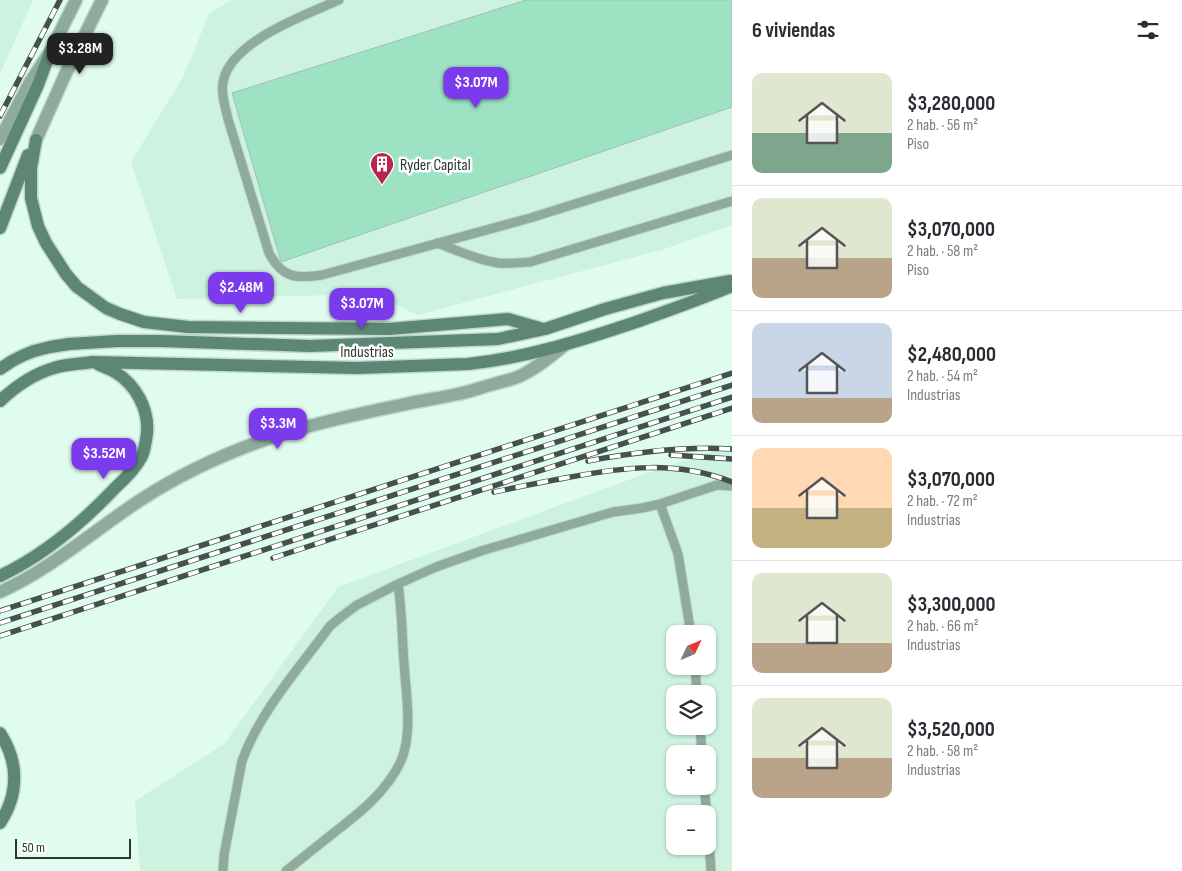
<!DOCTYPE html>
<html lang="es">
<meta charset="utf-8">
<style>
:root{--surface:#fff;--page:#f2f2f3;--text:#2b2b33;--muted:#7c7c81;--line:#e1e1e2;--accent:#7c3aed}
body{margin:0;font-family:"Sofia Sans Condensed",sans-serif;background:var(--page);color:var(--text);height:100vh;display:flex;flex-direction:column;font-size:19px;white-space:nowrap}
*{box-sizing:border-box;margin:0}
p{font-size:16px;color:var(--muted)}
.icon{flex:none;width:28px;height:28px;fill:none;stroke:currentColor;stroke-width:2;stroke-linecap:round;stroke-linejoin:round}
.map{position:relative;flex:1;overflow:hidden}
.panel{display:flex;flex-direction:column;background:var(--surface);width:450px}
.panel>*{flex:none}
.needle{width:32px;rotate:46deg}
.tools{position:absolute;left:666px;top:625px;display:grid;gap:10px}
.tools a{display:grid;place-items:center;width:50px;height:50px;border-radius:10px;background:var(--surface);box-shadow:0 1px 4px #0004;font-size:25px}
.scale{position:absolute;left:15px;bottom:12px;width:116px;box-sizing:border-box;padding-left:5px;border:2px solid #2b3631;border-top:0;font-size:14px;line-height:18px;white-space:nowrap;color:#2b3631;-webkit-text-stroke:4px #fff;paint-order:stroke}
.price{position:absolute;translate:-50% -42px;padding:0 11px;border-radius:10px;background:var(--accent);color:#fff;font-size:16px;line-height:32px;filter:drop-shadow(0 1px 2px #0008)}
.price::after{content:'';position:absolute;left:50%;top:30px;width:15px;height:11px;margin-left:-8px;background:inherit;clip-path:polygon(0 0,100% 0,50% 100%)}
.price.selected{background:#222;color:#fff}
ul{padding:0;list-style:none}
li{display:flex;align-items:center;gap:15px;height:125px;padding:0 20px}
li+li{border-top:1px solid var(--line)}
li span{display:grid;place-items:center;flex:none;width:140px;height:100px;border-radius:10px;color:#555}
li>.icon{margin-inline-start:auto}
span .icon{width:60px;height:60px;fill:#fffc;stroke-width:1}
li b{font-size:21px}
h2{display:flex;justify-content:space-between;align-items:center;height:60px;padding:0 20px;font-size:21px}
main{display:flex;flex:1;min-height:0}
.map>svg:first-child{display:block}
.built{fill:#cdf2e0;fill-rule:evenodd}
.building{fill:#9de2c3;stroke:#a4bfb2}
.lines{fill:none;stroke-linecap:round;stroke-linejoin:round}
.lane-casing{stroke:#bfd8cc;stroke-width:11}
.street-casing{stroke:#bfd8cc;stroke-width:15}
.secondary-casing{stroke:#bfd8cc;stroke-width:15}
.lane{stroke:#8fab9d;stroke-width:9}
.street{stroke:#8fab9d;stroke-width:12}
.secondary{stroke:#5d8774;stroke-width:12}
.rail-casing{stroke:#45524c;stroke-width:5.5}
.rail{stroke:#fff;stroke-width:4;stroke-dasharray:11;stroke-linecap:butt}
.labels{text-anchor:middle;stroke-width:5;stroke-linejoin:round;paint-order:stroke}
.poi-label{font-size:16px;fill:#2b3631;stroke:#fff;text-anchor:start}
.street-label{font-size:16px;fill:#2b3631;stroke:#fff}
</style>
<main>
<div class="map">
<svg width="732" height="871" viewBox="0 0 732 871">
<rect width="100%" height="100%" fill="#e0fcee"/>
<path class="built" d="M0,0H33L0,74Z
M231,0H732V225L665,249L417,315L376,294L177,299L131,162L183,77L209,14Z
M732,445V871H140L135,801L224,744L338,587L647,473ZM675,634H708V666H675ZM675,694H708V726H675ZM675,754H708V786H675ZM675,814H708V846H675Z"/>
<path class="building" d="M526,0H732V107L281,262L232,93Z"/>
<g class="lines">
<g class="lane-casing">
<path id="lane" d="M339,0C305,15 235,40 224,78C220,91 225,106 228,119L269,253C282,278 296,279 322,275L530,218L732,155
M437,243C457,250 477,260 498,263C509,264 519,263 530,262L732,201
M660,504L678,554L691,634
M695,666L697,694
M700,726L702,754
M704,786L707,814
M708,825L711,871
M223,871L224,855L242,761C259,713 300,667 330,626L341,617L357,605L398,584L436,567L481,551L613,512L642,508L660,504L717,485L732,486
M286,871C301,859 316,847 331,835C357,815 387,792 401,761C413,733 406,694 404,663C402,637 402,610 398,584"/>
</g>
<g class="street-casing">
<path id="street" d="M0,139L29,84L51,50L76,0
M36,140L65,75L102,0
M0,592C51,569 92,532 139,501C185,471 236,448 289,432C327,420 367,412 406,404C423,400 441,398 458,394C470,392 482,387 494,384C503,381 512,380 520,376C537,368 551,356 566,344"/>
</g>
<g class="secondary-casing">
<path id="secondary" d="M36,140L31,168V198L38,226L46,243L66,274L77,287L106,308L120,314L144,322L188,327L389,329L508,319L543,329
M0,168L38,85L51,50
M0,228L28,155
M0,369L12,361L24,355L34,351L50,347L69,344L117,341H161L310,346L498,339L545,329L605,309L663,293L730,281
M0,401C16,386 33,374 54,368C66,364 80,364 93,362L357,368L468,364C526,358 583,340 639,321C670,310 701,299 732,286
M0,576C42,556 83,522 115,488C125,479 136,468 142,456C145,449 146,441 147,433C149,409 136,385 115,372C110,369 103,367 98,364
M0,733C19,762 19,794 0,823"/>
</g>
<use href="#lane" class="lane"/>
<use href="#street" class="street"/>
<use href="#secondary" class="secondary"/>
<g class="rail-casing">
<path id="rail" d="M0,116L60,0
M671,455L732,459
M588,461C636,452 683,446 732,449
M494,492C518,487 542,482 565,478C624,467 675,460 732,482
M273,558L732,408
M0,611L732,373
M0,623L732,385
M0,636L732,397"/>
</g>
<use href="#rail" class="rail"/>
</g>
<defs>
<g id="building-pin" transform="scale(1.25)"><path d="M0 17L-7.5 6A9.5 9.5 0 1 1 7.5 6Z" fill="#b7264b" stroke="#fff"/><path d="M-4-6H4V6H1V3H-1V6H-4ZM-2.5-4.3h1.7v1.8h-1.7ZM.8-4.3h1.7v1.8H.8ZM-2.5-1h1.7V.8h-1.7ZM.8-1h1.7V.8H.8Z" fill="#fff"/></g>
</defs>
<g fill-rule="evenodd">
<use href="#building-pin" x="382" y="164"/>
</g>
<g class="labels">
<g class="poi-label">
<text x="400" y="170">Ryder Capital</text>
</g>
<g class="street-label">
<text x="367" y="357">Industrias</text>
</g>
</g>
</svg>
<div class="tools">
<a><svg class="needle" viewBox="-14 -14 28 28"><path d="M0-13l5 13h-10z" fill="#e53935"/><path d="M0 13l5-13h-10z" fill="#7c7c81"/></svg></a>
<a><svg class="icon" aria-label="layers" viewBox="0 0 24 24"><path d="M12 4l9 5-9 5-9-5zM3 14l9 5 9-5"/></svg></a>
<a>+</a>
<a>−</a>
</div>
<div class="scale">50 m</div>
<b class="price selected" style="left:80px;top:75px">$3.28M</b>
<b class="price" style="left:476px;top:109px">$3.07M</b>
<b class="price" style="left:241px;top:314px">$2.48M</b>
<b class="price" style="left:362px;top:330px">$3.07M</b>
<b class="price" style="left:278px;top:450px">$3.3M</b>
<b class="price" style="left:104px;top:480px">$3.52M</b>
</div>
<section class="panel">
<h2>6 viviendas<svg class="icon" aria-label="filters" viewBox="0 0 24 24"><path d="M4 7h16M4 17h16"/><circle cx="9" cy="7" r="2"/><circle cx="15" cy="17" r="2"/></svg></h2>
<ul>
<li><span style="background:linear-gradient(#dfe7d0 60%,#7fa58c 0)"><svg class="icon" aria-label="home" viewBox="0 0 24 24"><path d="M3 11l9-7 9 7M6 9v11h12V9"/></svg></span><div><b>$3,280,000</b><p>2 hab. · 56 m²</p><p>Piso</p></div></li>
<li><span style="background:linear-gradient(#dfe7d0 60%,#b9a48a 0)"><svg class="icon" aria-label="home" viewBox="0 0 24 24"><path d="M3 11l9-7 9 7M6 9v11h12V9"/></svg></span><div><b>$3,070,000</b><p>2 hab. · 58 m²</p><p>Piso</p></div></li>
<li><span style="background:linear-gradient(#c9d6e8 75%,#b9a48a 0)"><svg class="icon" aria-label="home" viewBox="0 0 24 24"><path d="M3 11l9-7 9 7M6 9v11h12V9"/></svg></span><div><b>$2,480,000</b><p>2 hab. · 54 m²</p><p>Industrias</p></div></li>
<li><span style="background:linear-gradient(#ffd9b3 60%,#c2b280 0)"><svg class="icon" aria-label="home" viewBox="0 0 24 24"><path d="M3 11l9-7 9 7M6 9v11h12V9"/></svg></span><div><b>$3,070,000</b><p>2 hab. · 72 m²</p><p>Industrias</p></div></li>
<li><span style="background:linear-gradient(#dfe7d0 70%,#b9a48a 0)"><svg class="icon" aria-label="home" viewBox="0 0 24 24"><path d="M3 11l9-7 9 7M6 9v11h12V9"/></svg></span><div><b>$3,300,000</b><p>2 hab. · 66 m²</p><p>Industrias</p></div></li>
<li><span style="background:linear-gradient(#dfe7d0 60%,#b9a48a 0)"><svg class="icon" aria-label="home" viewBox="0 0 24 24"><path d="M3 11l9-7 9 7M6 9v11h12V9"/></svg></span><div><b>$3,520,000</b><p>2 hab. · 58 m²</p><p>Industrias</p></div></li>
</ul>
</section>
</main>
